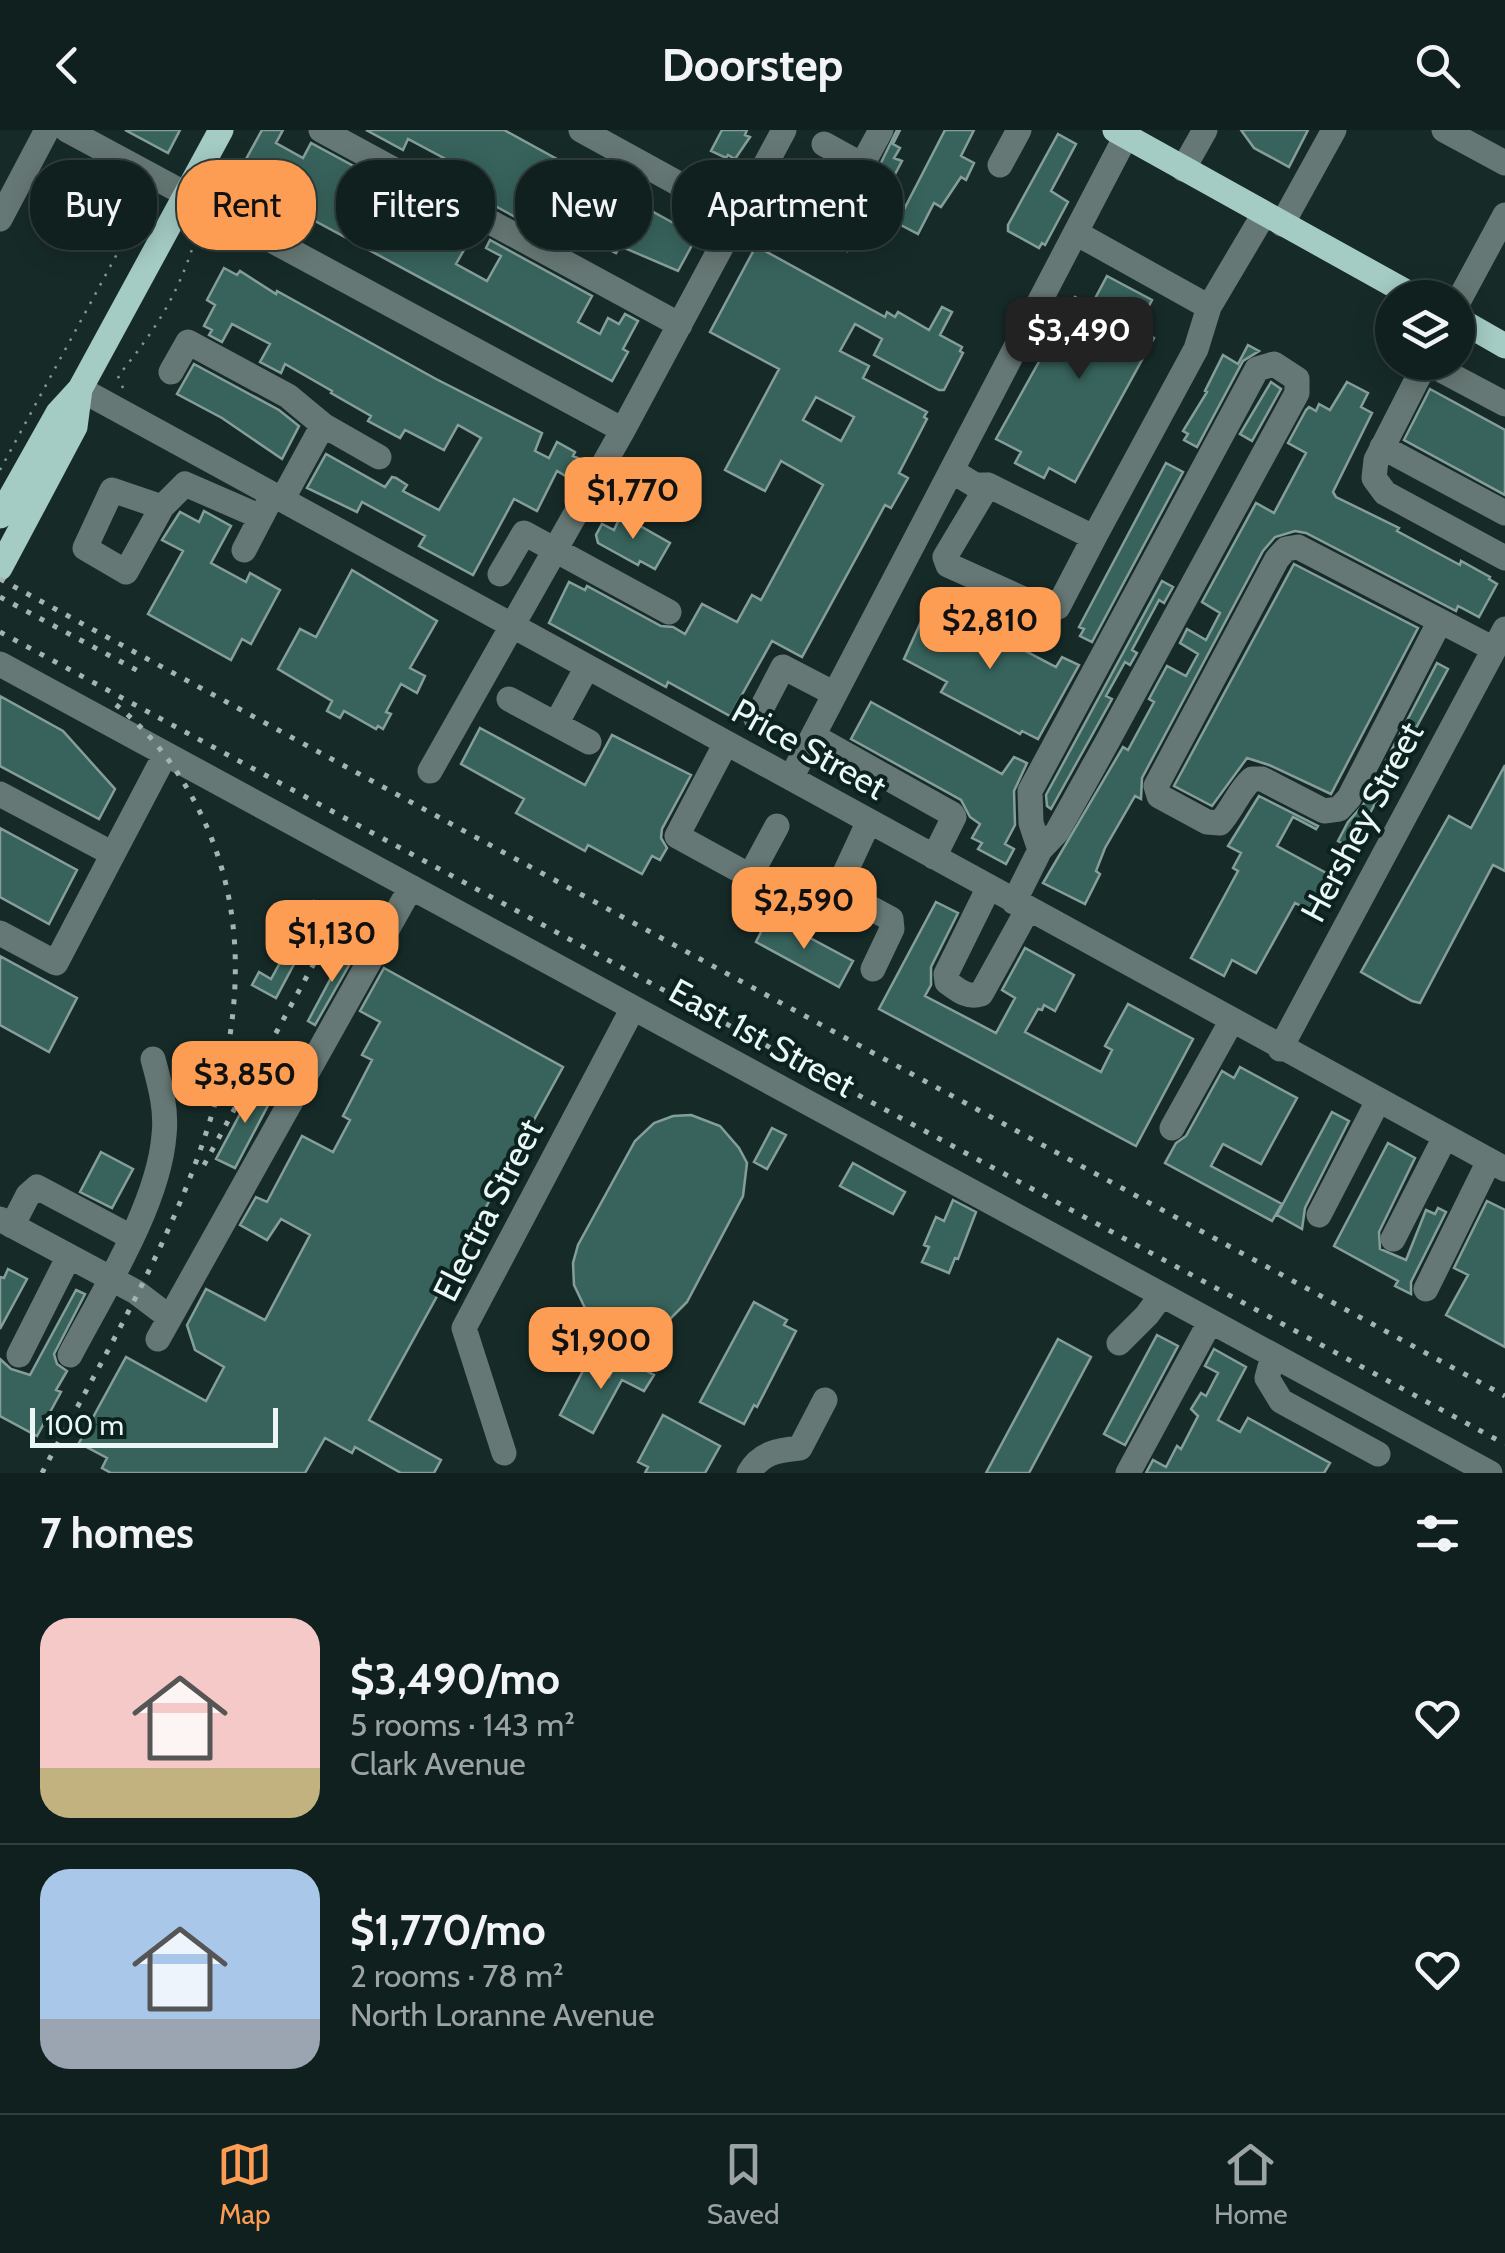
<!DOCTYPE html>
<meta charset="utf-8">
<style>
:root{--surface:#10201e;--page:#1e2d2b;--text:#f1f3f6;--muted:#9ca3a4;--line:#303e3c;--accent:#fc9d53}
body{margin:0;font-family:Cabin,sans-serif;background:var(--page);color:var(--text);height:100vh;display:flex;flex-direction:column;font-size:38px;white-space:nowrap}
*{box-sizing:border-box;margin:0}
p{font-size:32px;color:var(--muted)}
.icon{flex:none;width:55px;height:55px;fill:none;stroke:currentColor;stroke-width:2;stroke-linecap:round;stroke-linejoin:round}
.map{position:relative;height:1343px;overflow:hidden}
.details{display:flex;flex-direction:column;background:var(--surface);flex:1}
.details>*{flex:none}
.top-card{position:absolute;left:30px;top:30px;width:1000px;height:90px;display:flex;gap:20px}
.tools{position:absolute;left:1375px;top:150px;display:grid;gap:20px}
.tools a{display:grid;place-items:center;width:100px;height:100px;border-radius:50%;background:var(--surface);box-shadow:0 5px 25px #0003,0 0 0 2px var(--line);font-size:50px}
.scale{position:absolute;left:30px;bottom:25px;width:248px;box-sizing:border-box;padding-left:10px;border:5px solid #eaf7f4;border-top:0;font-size:28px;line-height:35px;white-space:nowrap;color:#eaf7f4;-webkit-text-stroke:8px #0c221e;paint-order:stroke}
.price{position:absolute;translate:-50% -85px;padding:0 22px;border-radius:20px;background:var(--accent);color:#111;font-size:32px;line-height:65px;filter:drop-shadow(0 2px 5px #0008)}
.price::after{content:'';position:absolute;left:50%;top:60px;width:30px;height:22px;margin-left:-15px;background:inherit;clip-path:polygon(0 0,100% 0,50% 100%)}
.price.on{background:#222;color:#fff}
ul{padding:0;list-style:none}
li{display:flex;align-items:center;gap:30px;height:250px;padding:0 40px}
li+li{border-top:2px solid var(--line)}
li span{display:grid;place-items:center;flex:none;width:280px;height:200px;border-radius:30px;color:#555}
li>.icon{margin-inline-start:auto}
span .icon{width:120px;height:120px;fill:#fffc;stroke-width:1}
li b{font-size:42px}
h2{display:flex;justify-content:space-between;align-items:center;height:120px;padding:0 40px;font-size:42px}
.chip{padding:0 35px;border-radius:40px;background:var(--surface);box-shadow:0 5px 25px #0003,0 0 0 2px var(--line);font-size:35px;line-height:90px}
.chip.on{background:var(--accent);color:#111}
header{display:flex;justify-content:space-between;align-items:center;height:130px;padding:0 40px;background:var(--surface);font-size:45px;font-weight:700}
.tabs{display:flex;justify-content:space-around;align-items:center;height:140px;border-top:2px solid var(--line);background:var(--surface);font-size:28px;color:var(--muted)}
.tabs a{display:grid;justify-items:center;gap:5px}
.tabs .on{color:var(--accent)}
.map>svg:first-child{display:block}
.building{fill:#37635c;stroke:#859e9a;stroke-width:2.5;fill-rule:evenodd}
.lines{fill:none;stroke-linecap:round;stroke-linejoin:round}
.path{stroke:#859693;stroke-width:2.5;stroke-dasharray:2.5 8;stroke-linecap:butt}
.minor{stroke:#667875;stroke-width:25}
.major{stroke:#a4cbc4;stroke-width:25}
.rail{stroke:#a4b4b1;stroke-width:5;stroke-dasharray:5 10;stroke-linecap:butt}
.labels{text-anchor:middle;stroke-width:8;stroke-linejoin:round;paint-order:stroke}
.street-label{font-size:35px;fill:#eaf7f4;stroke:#0c221e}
</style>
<header><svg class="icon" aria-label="back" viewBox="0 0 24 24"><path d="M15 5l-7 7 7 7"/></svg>Doorstep<svg class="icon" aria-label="search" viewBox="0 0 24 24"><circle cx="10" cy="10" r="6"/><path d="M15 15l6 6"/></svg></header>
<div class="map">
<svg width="1505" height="1343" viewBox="0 0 1505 1343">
<rect width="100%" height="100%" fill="#162b28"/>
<path class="building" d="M125,0H180L168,23Z
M262,0H283L276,13L303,28L311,13L444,85L439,94L469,111L456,134L487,151L501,126L486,118L490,110L592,166L578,192L600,204L608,188L619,194L625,184L638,191L623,219L628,222L612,251L252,57L250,60L234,51Z
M366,0H504L697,106L678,141L620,116L616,123L588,109L600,84L539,48L525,74L556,90L548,105L444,48L453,33L408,9L403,20Z
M722,0H747L745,5L750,7L735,29L728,25L726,28L711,21Z
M897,0H900L893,14L900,18L894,28L902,31L860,111L854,108L847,121L834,114L866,50L876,43Z
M945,0H974L961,26L974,33L966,50L961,47L941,77L934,73L918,104L897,93Z
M1241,0H1308L1289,37L1254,18Z
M1058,4L1076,14L1051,61L1068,72L1045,115L1042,113L1039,118L1008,101V95Z
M756,116L885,187L887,182L895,187L898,182L929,200L942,177L952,182L940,205L962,217L960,221L963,223L944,260H939L874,225L882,209L855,194L840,221L869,236L863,248L927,282L924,287L927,289L899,343L908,348L891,378L885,375L802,527L772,511L730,586L668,552L666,557L549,493L569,452L585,460L587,456L661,496L673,497L685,504L702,474L737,492L752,465L761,470L823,355L781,331L765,361L725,340L779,239L710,202ZM816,267L854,287L841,311L803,290Z
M224,138L237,145L240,141L276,164L277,161L436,249L542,303L535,321L549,328L557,312L575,322L573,326L580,329L569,348L557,341L537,381L514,369L473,445L419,416L425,406L362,372L357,382L307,358L326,324L385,357L392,347L396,348L407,355L403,361L439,380L481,308L458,295L444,320L405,300L400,308L368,291L371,286L331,263L332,261L285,234L281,243L260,232L270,214L232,194L222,212L209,205L212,200L204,196L215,175L207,170Z
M1107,146L1152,170L1137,199L1154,208L1075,352L1049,338L1044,348L1015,333L1021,322L996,309L1075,167L1091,176Z
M1248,215L1259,221L1243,231L1197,317L1184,310L1188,304L1183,301L1207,262L1205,261L1223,225L1238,234Z
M194,234L279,280L299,296L282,329L222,288L177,264Z
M1271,252L1281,259L1252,311L1240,304Z
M1347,252L1368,263L1361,277L1372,283L1333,362L1336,367L1399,398L1397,401L1460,435L1461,431L1490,447L1489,449L1497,454L1479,487L1458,476L1456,481L1306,403L1295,401L1275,407L1263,421L1142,648L1141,669L1135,666L1105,718L1096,741L1100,744L1085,774L1043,753L1123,617L1128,620L1154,572L1149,569L1167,536L1186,546L1198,524L1180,513L1187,499L1206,510L1220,483L1202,472L1256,373L1274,383L1306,323L1288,313L1306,280L1309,277L1316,281L1319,274L1330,280Z
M1430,259L1505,300V365L1404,310Z
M1166,333L1183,342L1092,512L1080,506L1084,499L1079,497Z
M204,381L231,396L211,433L246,452L250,443L280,460L251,514L242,509L231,530L148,484L183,421L162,410L180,382L199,392Z
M621,385L670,413L655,439L640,431L638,435L598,413L596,405L602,394L614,400Z
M1294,434L1418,498L1331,664L1269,635L1247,628L1212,676L1174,656Z
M352,440L437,491L410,538L425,546L417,563L401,554L386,582L391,584L383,599L378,596L376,599L344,581L340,588L327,581L332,571L278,539L300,499L316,507Z
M1162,451L1173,457L1164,473L1159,470L1132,520L1137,523L1130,535L1125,532L1106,566L1112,569L1051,679L1047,676L1046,665Z
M938,475L1056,537L1062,527L1079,535L1038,609L1022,601L1020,604L941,562L947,552L904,529L925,483L932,487Z
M1437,533L1448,539L1351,718L1338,711L1348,692L1363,675Z
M0,566L63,601L115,659L99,689L0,636Z
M871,572L1002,644L1014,627L1027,633L1014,661L1015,695L1005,714L1014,719L1006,734L978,719L982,713L972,708L980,694L970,687L961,670L851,609Z
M480,598L585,655L612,605L691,645L662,699L661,708L667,718L660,730L652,726L642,744L588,715L585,721L516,683L524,669L461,634Z
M1505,635V741L1493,735L1420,873L1412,871L1361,842L1449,686L1471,698Z
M1259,666L1318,696L1316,699L1293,687L1277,716L1328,744L1309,780L1295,773L1256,843L1232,830L1224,846L1191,828L1238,741L1233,738L1241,723L1228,716Z
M0,698L77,740L49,794L0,767Z
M314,771L336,783L319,814L308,808L276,868L252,855L259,842L271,849Z
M936,772L958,783L931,837V855L925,866L996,903L1015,868L1002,860L1025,818L1074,845L1055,881L1044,875L1042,880L1038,879L1025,902L1101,942L1112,920L1105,916L1128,874L1193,909L1136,1016L879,879Z
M769,786L853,831L839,857L756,812Z
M347,818L356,823L315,895L308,891Z
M0,826L77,868L49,922L0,895Z
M384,838L563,937L369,1290L441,1330L434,1343H401L355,1317L352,1323L325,1308L305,1343H111L102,1338L107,1328L79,1313L126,1227L206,1271L224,1237L195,1220L187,1195L206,1159L265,1190L310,1105L281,1089L267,1110L240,1095L256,1067L267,1072L302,1006L333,1022L350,990L343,986L372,930L362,925L380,892L360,881Z
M1240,937L1297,968L1261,1034L1223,1014L1211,1036L1282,1074L1272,1091L1165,1033L1176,1013L1186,1006L1222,941L1234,948Z
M256,954L274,964L235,1038L216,1029Z
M1332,982L1349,991L1305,1078L1302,1099L1277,1085Z
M691,985L720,996L739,1018L747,1033L743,1066L687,1172L660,1199L666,1216L646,1224L638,1202L611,1197L585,1178L574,1155L573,1133L578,1115L635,1011L654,993L673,986Z
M772,998L786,1005L767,1039L754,1032Z
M1388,1013L1415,1028L1379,1102L1380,1119L1406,1130L1426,1080L1435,1084L1438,1078L1446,1082L1411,1152V1164L1395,1156L1398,1151L1334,1116Z
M101,1022L133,1039L112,1078L80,1062Z
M853,1033L905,1062L893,1084L840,1056Z
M953,1070L976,1082L958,1129L955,1128L949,1143L922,1132L929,1117L924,1115L936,1087L944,1091Z
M1487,1071L1505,1080V1217L1446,1185L1468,1145L1454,1138Z
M8,1139L27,1149L0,1199V1147L4,1148Z
M76,1160L85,1164L54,1224L57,1234L67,1241L56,1260L61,1262L37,1306L0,1286V1229L11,1239L30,1245Z
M754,1172L787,1190L784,1195L796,1201L757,1277L754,1275L744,1294L700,1272Z
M1157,1205L1178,1216L1125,1315L1104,1304Z
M1058,1209L1091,1227L1029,1343H986Z
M1214,1219L1246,1237L1218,1290L1240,1302L1248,1288L1330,1333L1324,1343H1146L1153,1330L1166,1337L1177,1316L1181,1319L1198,1286L1191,1279L1201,1263L1206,1266L1218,1243L1205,1236Z
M620,1227L654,1245L644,1261L622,1250L593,1303L560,1285L586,1235L609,1247Z
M663,1285L720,1316L705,1343H645L648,1337L638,1332Z"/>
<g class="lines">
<path class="path" d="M123,258L118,246C154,202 177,167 194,113
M0,340L117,124L146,90"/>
<path class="minor" d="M67,0L623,300
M321,0L680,195
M581,0L739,87
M1444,0L1505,33
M824,14L862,35L881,0
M1000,35L1019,0
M1183,39L1205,0
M0,89L47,0
M1282,94L1334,0
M1076,103L1209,177L1264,84
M1458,172L1505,85
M1426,232L1376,330L1374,348L1385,363L1505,428
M1426,232L1505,274
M171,242L188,212L288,266L323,295
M80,259L1505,1039
M1382,317L1505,383
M952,341L975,355H988L1091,406L1097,402L1196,219L1209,177
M988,355L945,427L948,435L1048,480L1058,477L1097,402
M282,370L323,295L379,327
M162,377L126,442L85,418L112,360L162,377L185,354L261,387
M244,420L268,374
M500,444L524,403L669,482
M1440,491L1349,668L1339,679L1324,681L1262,649H1252C1239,660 1232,680 1220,693L1207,692L1159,666L1156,656L1277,429L1286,419L1298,417L1494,519
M0,534L1490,1343
M509,569L589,612
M756,589L783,537L835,564
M556,594L587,537
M813,606L952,684L954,687L934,727
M726,613L677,706L750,746L777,696
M430,641L623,300L784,0
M791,648L1126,6
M0,664L113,724L56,833L0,803
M869,691L837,760L891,789L892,799L873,839
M113,724L165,625
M989,757L946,844L947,852C959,861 967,868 981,864L1028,779
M1014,772L1040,720L1057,702L1106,614L1297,263V249L1274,234L1257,239L1030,661L1031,693L1040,720
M1280,919L1505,499
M1172,998L1231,892
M1319,1085L1378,971
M0,1089L136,1162L169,1187
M12,1096L28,1065L37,1057L131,1107
M1393,1109L1445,1007
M1426,1159L1489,1031
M158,1209L411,757
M1119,1213L1147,1185L1161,1166
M19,1225L69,1126
M70,1225C102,1164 159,1074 164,1005C167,979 160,955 153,929
M1273,1226L1267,1248L1281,1271L1378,1324
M504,1323L464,1198L633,878
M749,1343C760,1323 778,1320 800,1318L825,1270
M1128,1343L1210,1192"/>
<path class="major" d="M1115,0L1417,168
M1458,189L1505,216
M0,386L58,283L80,259L221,0
M0,438L75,297L80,259"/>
<path class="rail" d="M0,449L1505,1266
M0,467L142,543
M0,502L1505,1314
M204,1035L343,780
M42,1343C140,1155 302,912 206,695C185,648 155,606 115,574"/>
</g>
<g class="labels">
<g class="street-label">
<text transform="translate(809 619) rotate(29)" y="12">Price Street</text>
<text transform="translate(1362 692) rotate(-62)" y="12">Hershey Street</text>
<text transform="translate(762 908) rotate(29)" y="12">East 1st Street</text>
<text transform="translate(488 1080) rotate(-63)" y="12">Electra Street</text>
</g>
</g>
</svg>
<div class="tools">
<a><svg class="icon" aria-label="layers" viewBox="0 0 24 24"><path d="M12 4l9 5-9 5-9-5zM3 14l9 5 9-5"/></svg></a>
</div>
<div class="scale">100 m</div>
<b class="price on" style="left:1079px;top:252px">$3,490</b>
<b class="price" style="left:633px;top:412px">$1,770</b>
<b class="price" style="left:990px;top:542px">$2,810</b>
<b class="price" style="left:804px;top:822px">$2,590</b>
<b class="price" style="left:332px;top:855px">$1,130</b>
<b class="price" style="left:245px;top:996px">$3,850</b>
<b class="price" style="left:601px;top:1262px">$1,900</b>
<div class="top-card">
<a class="chip">Buy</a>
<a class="chip on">Rent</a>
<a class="chip">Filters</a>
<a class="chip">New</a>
<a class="chip">Apartment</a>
</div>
</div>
<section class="details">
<h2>7 homes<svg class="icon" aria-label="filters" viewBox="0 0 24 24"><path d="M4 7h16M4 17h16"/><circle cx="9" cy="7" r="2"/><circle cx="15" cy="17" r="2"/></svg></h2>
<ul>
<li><span style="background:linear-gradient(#f6c9c9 75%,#c2b280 0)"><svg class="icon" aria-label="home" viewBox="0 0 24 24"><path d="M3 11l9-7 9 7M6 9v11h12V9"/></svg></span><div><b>$3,490/mo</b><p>5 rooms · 143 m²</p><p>Clark Avenue</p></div><svg class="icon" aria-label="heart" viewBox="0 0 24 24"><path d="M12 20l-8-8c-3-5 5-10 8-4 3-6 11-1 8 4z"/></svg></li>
<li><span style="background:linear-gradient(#a9c7e8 75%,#9aa5b1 0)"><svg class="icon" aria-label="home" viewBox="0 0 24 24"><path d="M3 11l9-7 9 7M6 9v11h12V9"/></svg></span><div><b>$1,770/mo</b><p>2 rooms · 78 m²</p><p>North Loranne Avenue</p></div><svg class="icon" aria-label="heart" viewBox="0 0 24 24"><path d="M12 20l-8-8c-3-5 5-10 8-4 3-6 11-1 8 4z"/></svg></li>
</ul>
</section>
<nav class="tabs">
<a class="on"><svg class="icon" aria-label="map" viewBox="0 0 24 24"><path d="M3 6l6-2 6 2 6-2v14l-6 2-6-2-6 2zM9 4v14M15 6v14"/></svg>Map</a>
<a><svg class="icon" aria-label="saved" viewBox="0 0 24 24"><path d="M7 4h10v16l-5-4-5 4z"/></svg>Saved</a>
<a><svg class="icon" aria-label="home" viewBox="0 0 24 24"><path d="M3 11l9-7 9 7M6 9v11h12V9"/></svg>Home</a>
</nav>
